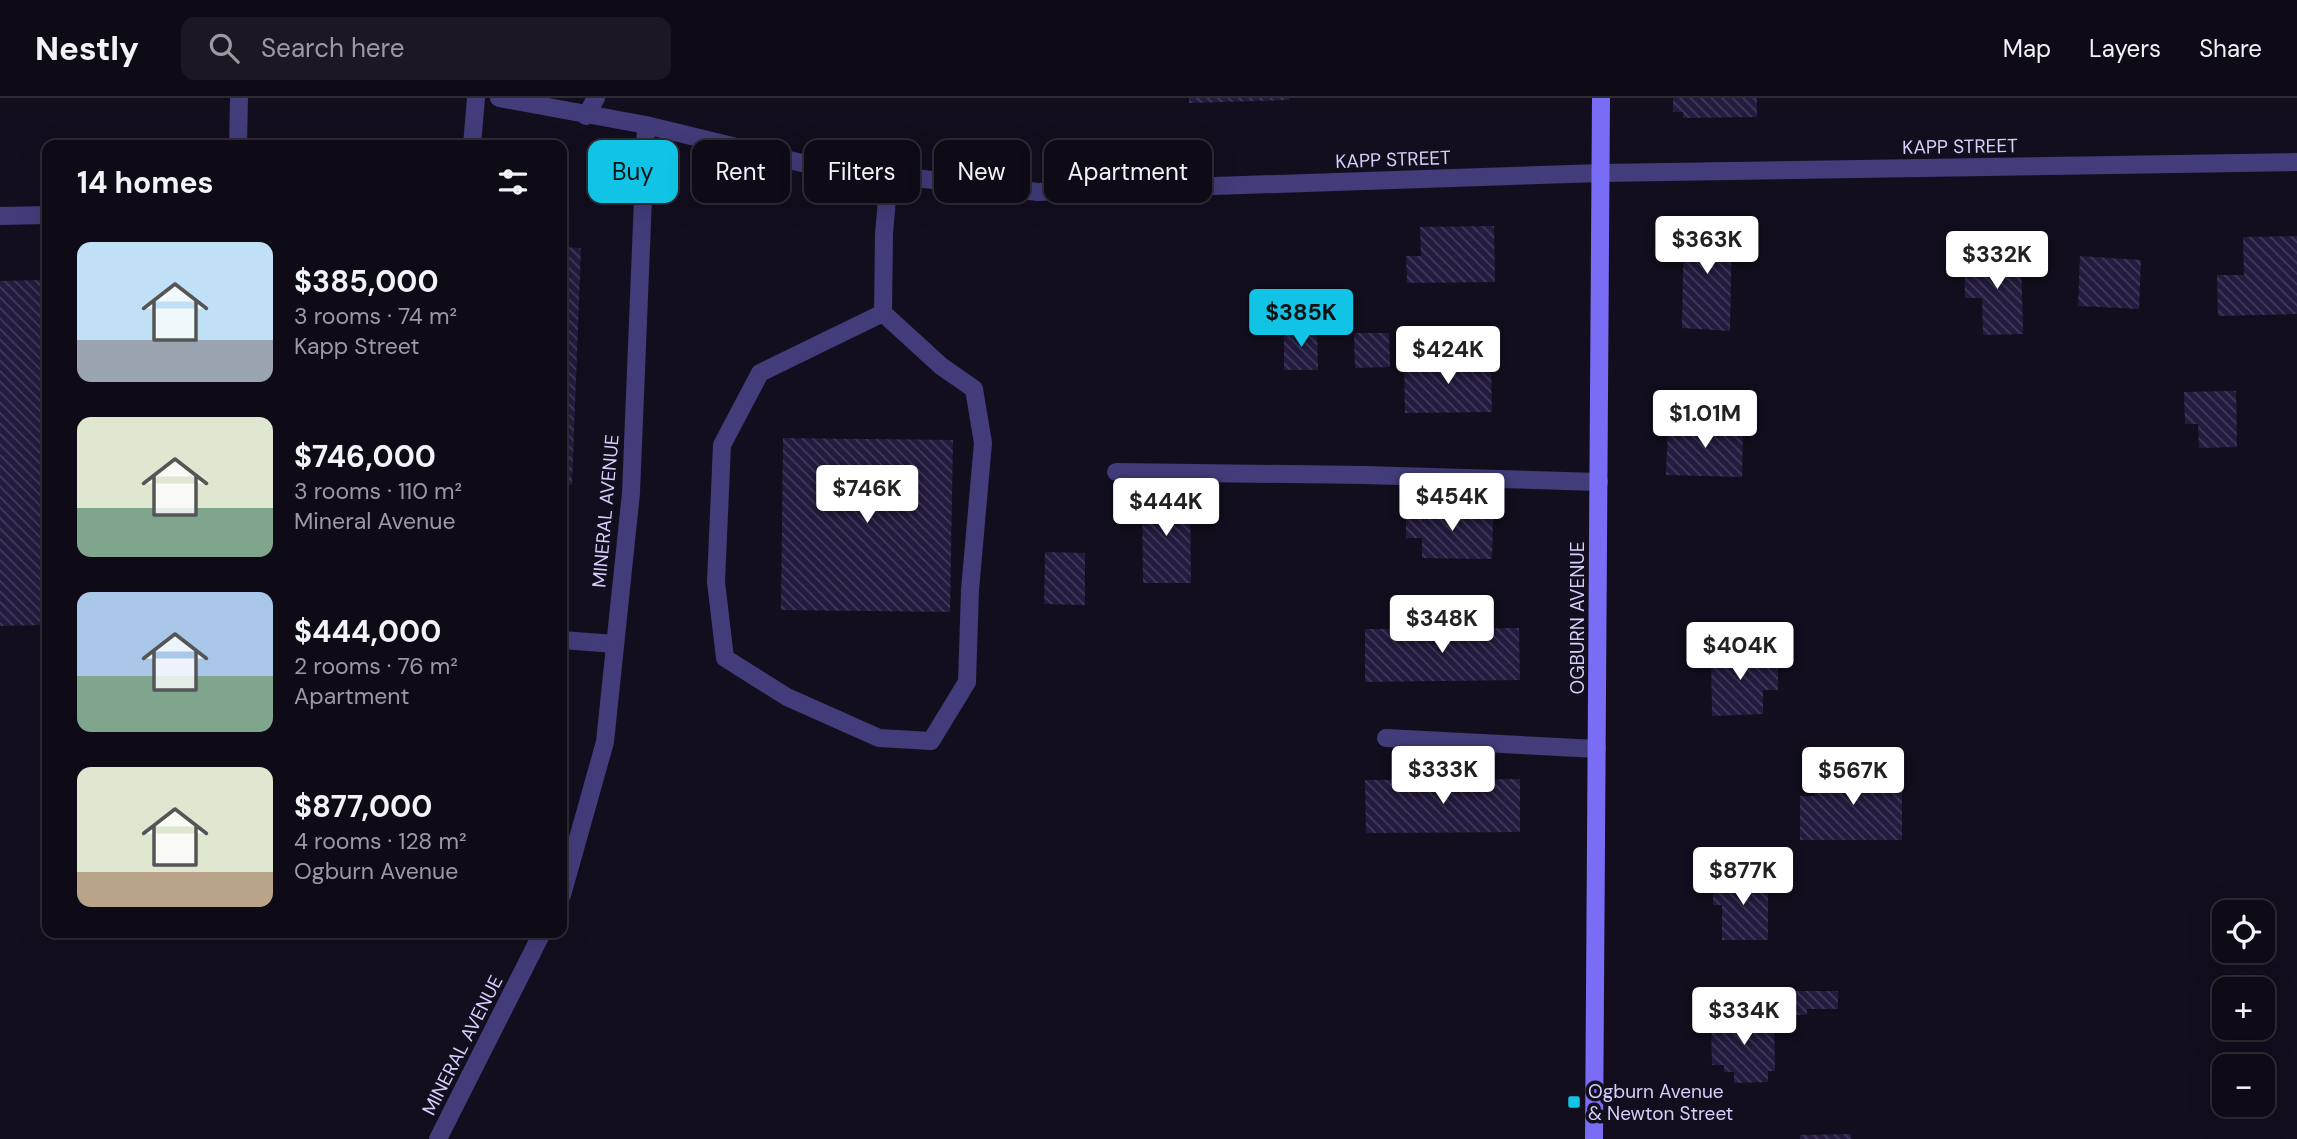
<!DOCTYPE html>
<meta charset="utf-8">
<style>
:root{--surface:#0e0a16;--page:#1c1823;--text:#f1f3f6;--muted:#9b9aa1;--line:#2e2b35;--accent:#11c3e5}
body{margin:0;font-family:"DM Sans",sans-serif;background:var(--page);color:var(--text);height:100vh;display:flex;flex-direction:column;font-size:26px;white-space:nowrap}
*{box-sizing:border-box;margin:0}
p{font-size:23px;color:var(--muted)}
.icon{flex:none;width:38px;height:38px;fill:none;stroke:currentColor;stroke-width:2;stroke-linecap:round;stroke-linejoin:round}
.map{position:relative;flex:1;overflow:hidden}
.sheet{position:absolute;left:42px;top:42px;width:525px;height:798px;display:flex;flex-direction:column;background:var(--surface);border-radius:14px;box-shadow:0 7px 28px #0002,0 0 0 2px var(--line)}
.sheet>*{flex:none}
.guide{position:absolute;left:588px;top:42px;width:665px;height:63px;display:flex;gap:14px}
.controls{position:absolute;left:2212px;top:802px;display:grid;gap:14px}
.controls a{display:grid;place-items:center;width:63px;height:63px;border-radius:14px;background:var(--surface);box-shadow:0 7px 28px #0002,0 0 0 2px var(--line);font-size:35px}
.price{position:absolute;translate:-50% -60px;padding:0 16px;border-radius:7px;background:#fff;color:#222;font-size:23px;line-height:46px;filter:drop-shadow(0 2px 4px #0008)}
.price::after{content:'';position:absolute;left:50%;top:42px;width:21px;height:16px;margin-left:-10px;background:inherit;clip-path:polygon(0 0,100% 0,50% 100%)}
.price.current{background:var(--accent);color:#111}
ul{padding:0;list-style:none}
li{display:flex;align-items:center;gap:21px;height:175px;padding:0 35px}
li span{display:grid;place-items:center;flex:none;width:196px;height:140px;border-radius:14px;color:#555}
li>.icon{margin-inline-start:auto}
span .icon{width:84px;height:84px;fill:#fffc;stroke-width:1}
li b{font-size:30px}
h2{display:flex;justify-content:space-between;align-items:center;height:84px;padding:0 35px;font-size:30px}
.pill{padding:0 24px;border-radius:14px;background:var(--surface);box-shadow:0 7px 28px #0002,0 0 0 2px var(--line);font-size:24px;line-height:63px}
.pill.current{background:var(--accent);color:#111}
header{display:flex;align-items:center;gap:42px;box-sizing:border-box;height:98px;padding:0 35px;background:var(--surface);border-bottom:2px solid var(--line)}
header strong{font-size:33px}
nav{display:flex;gap:38px;margin-inline-start:auto;font-size:24px}
.search{width:490px;height:63px;background:var(--page);display:flex;align-items:center;gap:18px;box-sizing:border-box;padding:0 24px;border-radius:14px;color:var(--muted);font-size:26px}
.map>svg:first-child{display:block}
.building{fill:url(#building-back-hatch)}
.lines{fill:none;stroke-linecap:round;stroke-linejoin:round}
.lane{stroke:#423c7a;stroke-width:18}
.street{stroke:#423c7a;stroke-width:18}
.secondary{stroke:#786df4;stroke-width:18}
.poi-dot{fill:#11c3e5;stroke:#120e1e;stroke-width:2.5}
.labels{text-anchor:middle;stroke-width:7;stroke-linejoin:round;paint-order:stroke}
.street-label{font-size:19px;fill:#d6cffb;stroke:#120e1e}
.poi-label{font-size:19px;fill:#d6cffb;stroke:#120e1e;text-anchor:start}
</style>
<header>
<strong>Nestly</strong>
<div class="search"><svg class="icon" aria-label="search" viewBox="0 0 24 24"><circle cx="10" cy="10" r="6"/><path d="M15 15l6 6"/></svg>Search here</div>
<nav><a>Map</a><a>Layers</a><a>Share</a></nav>
</header>
<div class="map">
<svg width="2297" height="1041" viewBox="0 0 2297 1041">
<defs>
<pattern id="building-back-hatch" width="6" height="6" patternUnits="userSpaceOnUse" patternTransform="scale(1.75)"><rect width="6" height="6" fill="#241b3e"/><path d="M-1 5l2 2M0 0l6 6M5-1l2 2" fill="none" stroke="#433b5b"/></pattern>
</defs>
<rect width="100%" height="100%" fill="#120e1e"/>
<path class="building" d="M1189,0H1289V2L1189,5Z
M1673,0H1757V19L1683,20V14H1673Z
M1684,123L1732,125L1730,233L1682,230Z
M1494,128L1495,184L1407,185L1406,158H1421L1420,129Z
M2297,138V216L2218,218L2217,177H2244L2243,139Z
M562,149L581,150L572,387L562,386Z
M2021,155L2023,236L1983,237L1982,200H1965L1964,156Z
M2080,158L2141,162L2139,211L2078,208Z
M41,182L47,429V527L0,528V183Z
M1317,230L1318,272H1284V231Z
M1354,235H1389L1390,269L1355,270Z
M1491,262L1492,314L1405,315L1404,263Z
M2236,293L2237,349L2199,350L2198,326H2185L2184,294Z
M1668,325L1743,326L1742,379L1666,377Z
M783,340L953,342L950,514L781,512Z
M1142,394H1190L1191,485H1143Z
M1406,412L1493,413L1492,461L1422,460V440H1406Z
M1045,454L1085,455V507L1044,506Z
M1519,530L1520,582L1365,584V531Z
M1711,549H1738V561L1778,560V592H1763V616L1712,618Z
M1814,673L1902,674V742H1800V698H1814Z
M1520,681V734L1366,735L1365,682Z
M1722,774H1756V789H1768V842H1722V807H1713V788H1722Z
M1769,893H1838V911H1807V917H1769Z
M1774,919L1775,973H1768V984L1734,985V974H1724V967H1712L1711,920Z
M1851,1036V1041H1800V1037Z"/>
<g class="lines">
<path class="lane" d="M586,18L596,0
M238,47L239,0
M472,47L476,0
M0,118L47,117
M883,215L941,268L974,291L983,345L970,492L967,584L931,643L879,640L787,599L725,560L716,484L722,347L760,275L883,215L884,136L889,77
M1116,374L1364,377L1599,384
M562,542L615,546
M1386,640L1597,651"/>
<path class="street" d="M499,0L646,27L818,69L1038,94L1601,75L2297,64
M562,797L605,644L631,395L646,27
M438,1041L542,835"/>
<path class="secondary" d="M1594,1041L1601,0"/>
</g>
<rect class="poi-dot" x="1567" y="997" width="14" height="14" rx="3.5"/>
<g class="labels">
<g class="street-label">
<text transform="translate(1960 48) rotate(-1)" y="7">KAPP STREET</text>
<text transform="translate(1393 61) rotate(-2)" y="7">KAPP STREET</text>
<text transform="translate(605 413) rotate(-85)" y="7">MINERAL AVENUE</text>
<text transform="translate(1577 520) rotate(-90)" y="7">OGBURN AVENUE</text>
<text transform="translate(462 947) rotate(-63)" y="7">MINERAL AVENUE</text>
</g>
<g class="poi-label">
<text x="1588" y="1000">Ogburn Avenue<tspan x="1588" dy="22">&amp; Newton Street</tspan></text>
</g>
</g>
</svg>
<div class="controls">
<a><svg class="icon" aria-label="locate" viewBox="0 0 24 24"><circle cx="12" cy="12" r="6"/><path d="M12 2v4M12 18v4M2 12h4M18 12h4"/></svg></a>
<a>+</a>
<a>−</a>
</div>
<b class="price" style="left:1707px;top:178px">$363K</b>
<b class="price" style="left:1997px;top:193px">$332K</b>
<b class="price current" style="left:1301px;top:251px">$385K</b>
<b class="price" style="left:1448px;top:288px">$424K</b>
<b class="price" style="left:1705px;top:352px">$1.01M</b>
<b class="price" style="left:867px;top:427px">$746K</b>
<b class="price" style="left:1452px;top:435px">$454K</b>
<b class="price" style="left:1166px;top:440px">$444K</b>
<b class="price" style="left:1442px;top:557px">$348K</b>
<b class="price" style="left:1740px;top:584px">$404K</b>
<b class="price" style="left:1443px;top:708px">$333K</b>
<b class="price" style="left:1853px;top:709px">$567K</b>
<b class="price" style="left:1743px;top:809px">$877K</b>
<b class="price" style="left:1744px;top:949px">$334K</b>
<div class="guide">
<a class="pill current">Buy</a>
<a class="pill">Rent</a>
<a class="pill">Filters</a>
<a class="pill">New</a>
<a class="pill">Apartment</a>
</div>
<section class="sheet">
<h2>14 homes<svg class="icon" aria-label="filters" viewBox="0 0 24 24"><path d="M4 7h16M4 17h16"/><circle cx="9" cy="7" r="2"/><circle cx="15" cy="17" r="2"/></svg></h2>
<ul>
<li><span style="background:linear-gradient(#bfe0f5 70%,#9aa5b1 0)"><svg class="icon" aria-label="home" viewBox="0 0 24 24"><path d="M3 11l9-7 9 7M6 9v11h12V9"/></svg></span><div><b>$385,000</b><p>3 rooms · 74 m²</p><p>Kapp Street</p></div></li>
<li><span style="background:linear-gradient(#dfe7d0 65%,#7fa58c 0)"><svg class="icon" aria-label="home" viewBox="0 0 24 24"><path d="M3 11l9-7 9 7M6 9v11h12V9"/></svg></span><div><b>$746,000</b><p>3 rooms · 110 m²</p><p>Mineral Avenue</p></div></li>
<li><span style="background:linear-gradient(#a9c7e8 60%,#7fa58c 0)"><svg class="icon" aria-label="home" viewBox="0 0 24 24"><path d="M3 11l9-7 9 7M6 9v11h12V9"/></svg></span><div><b>$444,000</b><p>2 rooms · 76 m²</p><p>Apartment</p></div></li>
<li><span style="background:linear-gradient(#dfe7d0 75%,#b9a48a 0)"><svg class="icon" aria-label="home" viewBox="0 0 24 24"><path d="M3 11l9-7 9 7M6 9v11h12V9"/></svg></span><div><b>$877,000</b><p>4 rooms · 128 m²</p><p>Ogburn Avenue</p></div></li>
</ul>
</section>
</div>
